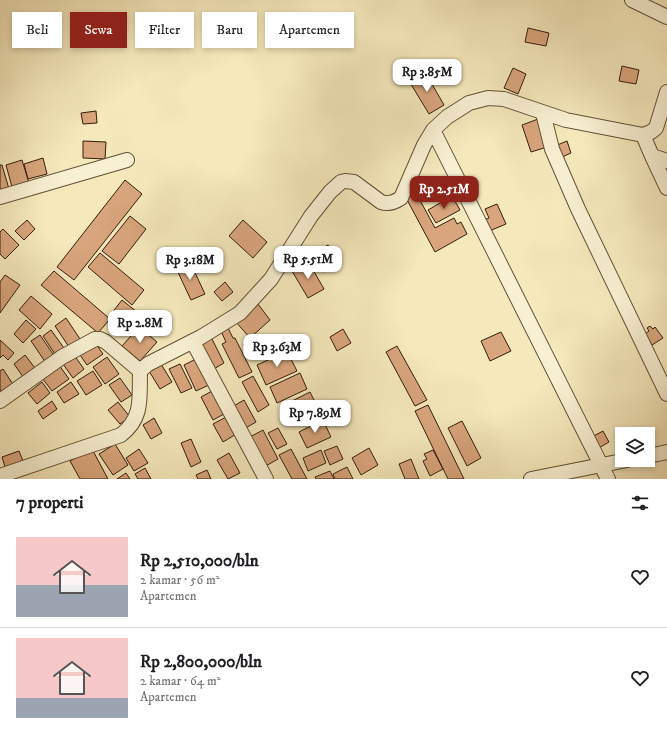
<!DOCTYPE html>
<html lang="id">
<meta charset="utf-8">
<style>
:root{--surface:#fff;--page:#f2f2f2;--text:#202124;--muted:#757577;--line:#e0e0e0;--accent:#8f2418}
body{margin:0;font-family:"IM FELL DW Pica",serif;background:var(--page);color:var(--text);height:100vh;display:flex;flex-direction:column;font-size:15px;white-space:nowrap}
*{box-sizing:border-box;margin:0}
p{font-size:13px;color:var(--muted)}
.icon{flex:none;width:22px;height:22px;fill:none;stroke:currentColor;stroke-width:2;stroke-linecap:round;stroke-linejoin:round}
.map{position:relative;height:479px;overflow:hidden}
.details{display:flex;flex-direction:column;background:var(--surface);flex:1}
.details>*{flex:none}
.banner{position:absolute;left:12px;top:12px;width:400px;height:36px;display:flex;gap:8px}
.controls{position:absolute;left:615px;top:427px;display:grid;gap:8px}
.controls a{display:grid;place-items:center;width:40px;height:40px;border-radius:0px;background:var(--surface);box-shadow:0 2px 6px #0003;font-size:20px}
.price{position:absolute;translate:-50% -34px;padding:0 9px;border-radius:8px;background:#fff;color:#222;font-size:13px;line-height:26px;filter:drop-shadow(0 1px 2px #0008)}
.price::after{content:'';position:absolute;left:50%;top:24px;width:12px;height:9px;margin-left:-6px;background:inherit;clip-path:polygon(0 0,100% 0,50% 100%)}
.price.current{background:var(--accent);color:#fff}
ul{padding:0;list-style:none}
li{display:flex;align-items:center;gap:12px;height:100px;padding:0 16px}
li+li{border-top:1px solid var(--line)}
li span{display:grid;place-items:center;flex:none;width:112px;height:80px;border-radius:0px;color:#555}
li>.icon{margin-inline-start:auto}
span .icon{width:48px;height:48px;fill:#fffc;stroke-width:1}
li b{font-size:17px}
h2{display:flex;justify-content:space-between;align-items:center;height:48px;padding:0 16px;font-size:17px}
.chip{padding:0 14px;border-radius:0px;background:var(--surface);box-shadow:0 2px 6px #0003;font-size:14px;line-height:36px}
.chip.current{background:var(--accent);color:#fff}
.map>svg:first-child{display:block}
.building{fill:#d9a57c;stroke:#341d0b}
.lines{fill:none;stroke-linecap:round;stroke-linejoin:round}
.street-casing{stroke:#645037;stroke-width:16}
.street{stroke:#f8f0d3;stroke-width:14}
</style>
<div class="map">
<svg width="667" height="479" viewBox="0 0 667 479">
<rect width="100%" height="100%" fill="#f5e8bb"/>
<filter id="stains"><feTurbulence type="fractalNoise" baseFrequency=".005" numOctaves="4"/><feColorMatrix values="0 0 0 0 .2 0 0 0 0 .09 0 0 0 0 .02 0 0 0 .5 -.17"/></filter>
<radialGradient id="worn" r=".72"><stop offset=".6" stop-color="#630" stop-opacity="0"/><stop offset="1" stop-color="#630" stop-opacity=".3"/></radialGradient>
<path class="building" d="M528,28L549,33L546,46L525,42Z
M622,66L639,70L636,84L619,81Z
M513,68L526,74L518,94L504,88Z
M425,72L444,105L429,114L409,81Z
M96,111L97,123L83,124L81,113Z
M538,119L547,147L531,152L522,125Z
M83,141L106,142L105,159L83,158Z
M567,141L571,153L560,158L555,146Z
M43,158L47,174L28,179L24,164Z
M22,160L29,183L12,187L6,165Z
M0,165H2L9,189L0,191Z
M125,180L142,194L74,280L57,267Z
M415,191L435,228L454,218L457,224L461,222L467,234L435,252L405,196Z
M452,196L460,210L436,223L428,210Z
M497,204L506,224L487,232L482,221L489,218L485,209Z
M130,216L146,229L119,264L102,251Z
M27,220L35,229L24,240L15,231Z
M243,220L267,242L253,258L229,236Z
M3,229L19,245L5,259L0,254V232Z
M328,245L339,264L324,272L314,253Z
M100,253L144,290L132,305L88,267Z
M308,261L324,289L308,298L292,271Z
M190,262L205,294L191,300L176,268Z
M54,271L110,319L98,333L41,285Z
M5,275L20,285L0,313V282Z
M225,282L233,292L222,301L214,292Z
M31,296L52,314L40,329L19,310Z
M122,300L137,312L125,326L111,314Z
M258,304L270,320L250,338L236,322Z
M66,318L82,342L71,350L55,326Z
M26,320L36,329L23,343L14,334Z
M650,326L653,329L655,327L663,338L652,345L645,334L649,331L647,328Z
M139,327L157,342L140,361L122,346Z
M228,328L233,338H235L252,372L239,378L222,344L226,342L221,331Z
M343,329L351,343L337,351L330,337Z
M51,330L64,348L55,354L43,336Z
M501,332L511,351L490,361L481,341Z
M40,335L55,357L46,363L31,341Z
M211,337L224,363L212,370L198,344Z
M0,340L14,353L8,360L3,355L0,358Z
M96,344L103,354L87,365L80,355Z
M397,346L427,400L415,406L386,352Z
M287,351L297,371L266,385L257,365Z
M25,355L38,372L26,381L14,364Z
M74,355L84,369L73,378L63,364Z
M107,357L119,374L105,384L93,367Z
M198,358L211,384L196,391L184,365Z
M161,364L172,382L160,389L149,371Z
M180,364L192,388L181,393L169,369Z
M59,365L69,379L52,391L42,378Z
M3,369L16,389L4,396L0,389V371Z
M93,371L102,385L86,395L77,381Z
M300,373L307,389L277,403L270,387Z
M253,376L269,405L258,412L242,382Z
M120,378L132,395L121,402L109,385Z
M42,382L50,393L37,404L28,393Z
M71,382L79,394L64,403L57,392Z
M212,391L224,414L213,420L201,397Z
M310,392L318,408L292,421L284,405Z
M244,400L256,422L244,429L232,407Z
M52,401L57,409L43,419L38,411Z
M118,402L130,417L120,424L108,410Z
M428,405L464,479H448L415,411Z
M317,412L320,419L305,426L302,420Z
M228,416L238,433L223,442L213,424Z
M154,418L162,433L151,439L143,425Z
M323,420L331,437L307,448L299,432Z
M462,421L481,458L467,466L448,428Z
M278,428L287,444L277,449L268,433Z
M263,430L278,459L264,467L248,438Z
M603,431L609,442L597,449L590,438Z
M191,439L201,462L191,467L181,443Z
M115,444L128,465L113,475L99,454Z
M337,446L343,459L330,465L324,451Z
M369,448L378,465L361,475L352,458Z
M92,449L108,479H80L70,461Z
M139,449L148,463L134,471L126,458Z
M291,449L307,479H292L279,455Z
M321,450L326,463L308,471L303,458Z
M433,450L443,469L430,476L423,461L427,459L424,454Z
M19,451L23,461L5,467L2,457Z
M229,453L240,473L228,479L217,460Z
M411,459L419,479H405L399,464Z
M347,467L353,479H335L333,474Z
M145,468L151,479H138L135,474Z
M207,470L211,479H198L196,475Z
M330,471L334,479H316L315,477Z
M126,473L130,479H117Z"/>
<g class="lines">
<g class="street-casing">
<path id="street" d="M632,0L667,17
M543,113L552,149L578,209L667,394
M433,130L608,479
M643,135L652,156L667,161
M652,156L667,188
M0,197L127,160
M193,342L266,479
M0,401L62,357L95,339H100L106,342L140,371
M648,456L667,452
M0,476L121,435C144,417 139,397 140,371L148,364L201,337L240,313L271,279L311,216L330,192L341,182L345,181L354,182L381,202C389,205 395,202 401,198L424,145L433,130L447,117L469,103L488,98L504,99L566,120L643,135L651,132L656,128L667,92
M531,479L627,460"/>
</g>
<use href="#street" class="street"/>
</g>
<rect width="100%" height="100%" filter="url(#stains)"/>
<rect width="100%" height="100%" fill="url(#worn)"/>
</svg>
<div class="controls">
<a><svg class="icon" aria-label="layers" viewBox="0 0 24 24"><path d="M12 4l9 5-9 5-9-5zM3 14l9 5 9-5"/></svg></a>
</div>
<b class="price" style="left:427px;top:93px">Rp 3.85M</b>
<b class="price current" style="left:444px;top:210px">Rp 2.51M</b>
<b class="price" style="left:308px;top:280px">Rp 5.51M</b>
<b class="price" style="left:190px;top:281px">Rp 3.18M</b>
<b class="price" style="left:140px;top:344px">Rp 2.8M</b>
<b class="price" style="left:277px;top:368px">Rp 3.63M</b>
<b class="price" style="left:315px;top:434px">Rp 7.89M</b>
<div class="banner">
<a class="chip">Beli</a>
<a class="chip current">Sewa</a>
<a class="chip">Filter</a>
<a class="chip">Baru</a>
<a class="chip">Apartemen</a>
</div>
</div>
<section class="details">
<h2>7 properti<svg class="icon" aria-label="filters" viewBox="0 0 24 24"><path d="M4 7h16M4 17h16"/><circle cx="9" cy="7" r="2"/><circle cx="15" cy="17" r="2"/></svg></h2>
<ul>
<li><span style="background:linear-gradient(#f6c9c9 60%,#9aa5b1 0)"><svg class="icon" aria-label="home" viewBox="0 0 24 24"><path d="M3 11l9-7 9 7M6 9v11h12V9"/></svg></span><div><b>Rp 2,510,000/bln</b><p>2 kamar · 56 m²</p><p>Apartemen</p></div><svg class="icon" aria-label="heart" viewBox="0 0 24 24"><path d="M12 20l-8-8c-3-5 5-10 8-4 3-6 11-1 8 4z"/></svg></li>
<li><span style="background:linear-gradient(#f6c9c9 75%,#9aa5b1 0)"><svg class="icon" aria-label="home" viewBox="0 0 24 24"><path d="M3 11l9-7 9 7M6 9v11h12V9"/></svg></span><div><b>Rp 2,800,000/bln</b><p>2 kamar · 64 m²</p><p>Apartemen</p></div><svg class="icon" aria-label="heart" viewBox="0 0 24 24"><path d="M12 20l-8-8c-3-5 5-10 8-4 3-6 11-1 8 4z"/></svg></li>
</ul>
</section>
